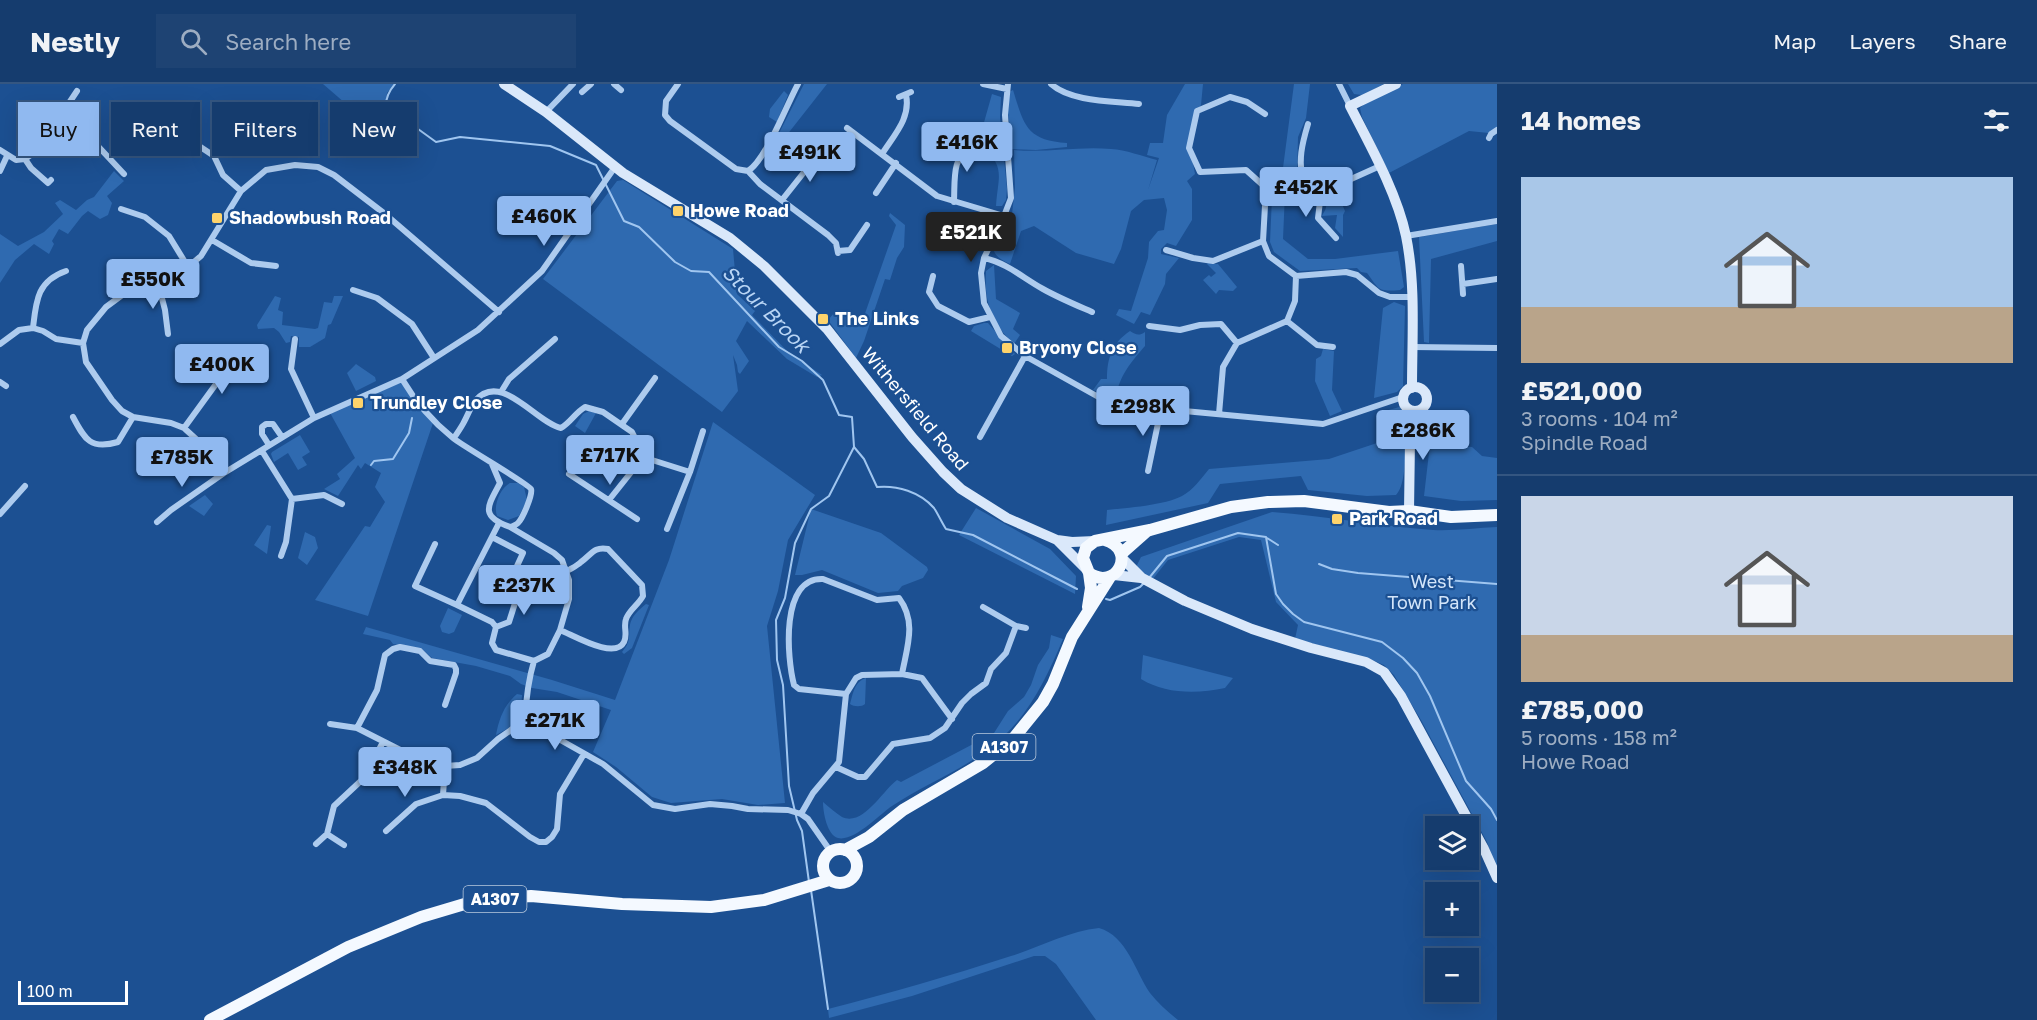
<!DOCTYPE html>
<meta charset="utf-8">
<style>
:root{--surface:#153c6e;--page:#1e4373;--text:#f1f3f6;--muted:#9dadc2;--line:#345681;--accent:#90b9f0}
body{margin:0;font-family:"Golos Text",sans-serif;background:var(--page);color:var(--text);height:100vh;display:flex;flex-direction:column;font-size:22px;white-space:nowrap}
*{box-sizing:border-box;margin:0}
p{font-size:20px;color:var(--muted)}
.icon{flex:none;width:33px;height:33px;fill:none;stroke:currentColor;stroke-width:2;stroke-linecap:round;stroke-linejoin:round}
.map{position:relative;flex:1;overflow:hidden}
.details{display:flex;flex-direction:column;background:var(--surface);width:540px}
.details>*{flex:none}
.hud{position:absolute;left:18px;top:18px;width:570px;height:54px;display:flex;gap:12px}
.tools{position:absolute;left:1425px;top:732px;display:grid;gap:12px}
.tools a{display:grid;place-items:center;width:54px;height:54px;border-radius:0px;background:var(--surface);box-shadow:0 6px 24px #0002,0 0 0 2px var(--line);font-size:30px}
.scale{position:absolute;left:18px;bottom:15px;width:110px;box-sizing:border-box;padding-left:6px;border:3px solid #fff;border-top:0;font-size:16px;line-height:21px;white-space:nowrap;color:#fff;-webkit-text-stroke:4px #1c5092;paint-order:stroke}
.price{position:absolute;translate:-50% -51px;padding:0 14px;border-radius:6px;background:var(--accent);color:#111;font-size:20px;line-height:39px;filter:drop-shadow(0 2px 3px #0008)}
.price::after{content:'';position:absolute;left:50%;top:36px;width:18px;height:14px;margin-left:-9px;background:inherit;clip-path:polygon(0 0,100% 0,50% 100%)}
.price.selected{background:#222;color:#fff}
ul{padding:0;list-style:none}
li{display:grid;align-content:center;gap:12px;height:318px;padding:0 24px}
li+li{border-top:2px solid var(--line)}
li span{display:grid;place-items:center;height:186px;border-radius:0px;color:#555}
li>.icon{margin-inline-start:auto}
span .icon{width:108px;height:108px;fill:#fffc;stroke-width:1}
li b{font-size:26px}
h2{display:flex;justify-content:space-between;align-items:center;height:72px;padding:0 24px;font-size:26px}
.tag{padding:0 21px;border-radius:0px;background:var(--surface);box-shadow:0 6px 24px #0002,0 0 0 2px var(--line);font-size:21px;line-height:54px}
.tag.selected{background:var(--accent);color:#111}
header{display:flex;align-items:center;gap:36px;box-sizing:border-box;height:84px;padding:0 30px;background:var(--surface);border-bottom:2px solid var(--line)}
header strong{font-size:28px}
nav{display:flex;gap:33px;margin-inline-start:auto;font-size:21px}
.search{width:420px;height:54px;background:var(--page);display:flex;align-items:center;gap:15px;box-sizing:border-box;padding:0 21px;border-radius:0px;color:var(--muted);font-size:22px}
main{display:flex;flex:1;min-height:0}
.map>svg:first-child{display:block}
.green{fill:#2f6ab0}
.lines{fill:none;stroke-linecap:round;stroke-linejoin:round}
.stream{stroke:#a0c6f0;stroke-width:2}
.street{stroke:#adcbee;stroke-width:6}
.secondary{stroke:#dae8fa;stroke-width:10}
.primary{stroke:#f4f9ff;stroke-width:12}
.poi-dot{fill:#fed36b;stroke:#1c5092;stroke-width:2}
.labels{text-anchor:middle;stroke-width:4.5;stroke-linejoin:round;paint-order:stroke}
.shield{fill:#1c5092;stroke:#bbcade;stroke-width:1.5}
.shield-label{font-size:16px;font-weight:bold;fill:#fff}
.poi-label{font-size:18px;font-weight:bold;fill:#fff;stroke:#1c5092;text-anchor:start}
.street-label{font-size:18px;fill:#fff;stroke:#1c5092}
.park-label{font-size:18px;fill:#d3e5fa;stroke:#1c5092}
.water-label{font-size:20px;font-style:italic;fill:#b9d5f5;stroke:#1c5092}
</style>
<header>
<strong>Nestly</strong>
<div class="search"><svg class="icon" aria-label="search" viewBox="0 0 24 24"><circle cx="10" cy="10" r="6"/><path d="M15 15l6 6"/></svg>Search here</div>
<nav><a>Map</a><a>Layers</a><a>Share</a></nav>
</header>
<main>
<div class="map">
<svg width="1497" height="936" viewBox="0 0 1497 936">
<rect width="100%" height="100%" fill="#1c5092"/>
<path class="green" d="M323,0H394L387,9L385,22L392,31L398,32L395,46L397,64Z
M804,0H827L779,61L774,59Z
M1185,0H1203L1201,21L1195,29L1191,68L1195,90L1187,97L1192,105V136L1176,162L1167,159L1161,165V170L1179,174L1166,190L1165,200L1150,231L1141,228L1134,240L1116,231L1119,225L1131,227L1148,174L1149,158L1158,147L1164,146L1167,126L1164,114L1144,116L1131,127L1121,165L1114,180L1076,169L1034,142L1021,147L1010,180C978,166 1001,153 1009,130H1012L1015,104L1014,66C1046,69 1079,62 1111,65C1126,66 1142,72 1157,76L1148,106L1159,74L1147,71L1150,59H1163L1167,31Z
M1294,0H1310L1306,34L1298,53L1297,95L1281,99Z
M1348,0H1384L1362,11L1354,10Z
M1403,0H1497V43L1489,49L1469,47L1389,89L1362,33L1360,24L1365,19Z
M1013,6C1024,41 1026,56 1067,59V63L1036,66L1012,65L1008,28L1009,8Z
M784,7L788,11L777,38L769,33L770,25Z
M992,10L1001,13L1000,33L1007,105L1006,116L1002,122H996C998,92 1006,84 982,62L981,49Z
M114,87L124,97L107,112L112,119L108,131L100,135L88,127L82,132L68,150L59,145L52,157L54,160L49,170L34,160L15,176L0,199V150L18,162L44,148L63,130L55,119L60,116L76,126L87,116L94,113Z
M623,96L733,165L737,210L755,227L752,231L789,269L822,291L817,293L787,275L747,237L736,257L749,277L740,290L738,288L737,281L733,271L738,307L722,328L543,195L617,97Z
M1336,106L1345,127L1343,131V153L1335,144L1337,131L1322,132C1323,129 1326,126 1326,123C1329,114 1324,108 1336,106Z
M1285,109L1283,155L1308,175H1335L1398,167L1404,203L1400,206C1377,208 1379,205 1367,189L1361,188L1357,184L1300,187L1274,168L1270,158L1272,113L1277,110Z
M890,129L905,141L904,163L897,174L890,196L885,195L864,257L856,274L828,236L835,228L862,238L896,141L889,132Z
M1497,140V157L1431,175L1429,259L1424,258L1419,153Z
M1209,178L1212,180H1218L1237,203L1233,207L1219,206L1216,210L1203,196L1209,191L1211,193L1216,189L1207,180Z
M994,181L996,215L1020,229L1013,245L1020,251L1014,260C991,239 984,217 986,187Z
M112,183L134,199L124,203L109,193Z
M275,212L281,214L278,226L283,228L282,241L315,245L318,244L324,218L332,219L334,212H343L331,240L328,241L325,254L310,263H299V253L291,252L290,258L286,259L279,248L274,244L258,245L257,241Z
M1394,218L1405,222L1403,302L1397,308L1374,314L1383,224Z
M984,239H988L1015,270L1012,272L971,247L974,242Z
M1130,247C1136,251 1139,252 1145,248V262C1132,277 1118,293 1116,314L1093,306L1101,295H1107C1107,274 1112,259 1130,247Z
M1323,265L1334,267L1332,306L1342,327L1330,332L1315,297L1316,275L1321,272Z
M356,280L375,293L376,297L356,307L347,289Z
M402,295L434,336L368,532L315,516L365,442L370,443L385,418L375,403L381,389L365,379L361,385L358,381L338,412L324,405L340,395L337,390L355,374L329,327Z
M1403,322L1405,324C1405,343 1409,399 1396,411L1367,412L1308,406L1301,392L1220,400L1208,419L1106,441L1107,426C1126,424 1166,421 1182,412C1193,406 1201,395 1209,385L1329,375L1386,356L1385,327Z
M589,327L596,329L585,349L575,342L583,330Z
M713,338L815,411L788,456L778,507L767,542L785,719L758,721L722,715L671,719L652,713L616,683L593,668L611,626L557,608L532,604L521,600L510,592L476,582L432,574L422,565L393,560L390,556L363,550L366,543L552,596L615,616L669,476Z
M300,351L310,368L302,373L307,381L298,386L288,369L274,378L271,370L272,368Z
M1430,360L1472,363L1482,372L1497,374V416L1461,417L1424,412Z
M510,399H518L524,403L527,416L519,432L508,436L497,432C493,422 500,404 510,399Z
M205,411L213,420L204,432L189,422Z
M976,424L1050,465L1076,492L1075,510L959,451Z
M811,425L881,449L927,483L928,486L923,494L902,502L898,507L878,509L822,486L802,491H795Z
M1272,428C1326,432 1379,442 1433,446C1454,447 1476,444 1497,443V787L1487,758L1421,636L1394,591L1384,581L1372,576L1295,555L1298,541L1276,518L1261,456L1239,453L1168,476L1152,496L1136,483L1141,473Z
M267,441L271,442L267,470L254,461Z
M305,448L315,453L318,464L307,481L298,474Z
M646,520L649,521L632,564L624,570L622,568C634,555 626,547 632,535C635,529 641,524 646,520Z
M448,524L462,531L454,548L449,550L442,548L440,542Z
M1051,551L1063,555C1048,590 1033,624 1004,652C973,682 928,698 892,722C880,730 854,758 838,754C827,751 823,728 823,718C829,723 836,729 842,733C863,743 883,706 897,696L901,698L994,649L1008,627L1024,613L1031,601L1038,581L1049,564Z
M1143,571L1233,594L1225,604C1197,610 1165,610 1141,595Z
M866,594L865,620C862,623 854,623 850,620C853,610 854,598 866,594Z
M517,610L522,611L521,629L516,640L496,651C499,635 504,621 517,610Z
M1099,844C1127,852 1135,887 1150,909C1158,919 1168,928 1178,936H1096L1056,880L1045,872H1034L912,912L829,934L828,925C890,909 950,892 1011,872C1040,863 1069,847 1099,844Z"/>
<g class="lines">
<path class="stream" d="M395,0C388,8 384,19 387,30L407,37L436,58L460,53L550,62L596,81L624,137L639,143L675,178L691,187L709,188L779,263L802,277L823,296L839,331L852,333L854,363L864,375L877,403C897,401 920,408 934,424C938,430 942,439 946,445L973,451L1077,505
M371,381L374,377L393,375L409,349L412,334
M1267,454L1278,461
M1319,480L1332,485L1358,489L1497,500
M1149,494L1167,472L1238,449L1266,453L1276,510L1283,520L1293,530L1304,538L1382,558L1403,574L1417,589L1430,612L1466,697L1491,725L1497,736
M1106,515L1110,516L1140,503L1145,498
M809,798L802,747L797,736L789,702L783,601L777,576L776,536L785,514L795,459L811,425L829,412L854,363
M811,806L828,925"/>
<path class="street" d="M614,0L621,6
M678,0L666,17L665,31L670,37L736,85L748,87C766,76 787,20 798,0
M983,0L1007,5
M1008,0L1005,31L1011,114L1004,132L984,174L981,189L984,219L1001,252L1025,272L1102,315L1131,322L1323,340L1403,313
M1051,0C1071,18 1113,17 1139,20
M1339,0L1350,22
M582,8L591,0
M899,13L911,8
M546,28L573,0
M1265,30L1247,18L1230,13L1197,27L1189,64L1200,88L1246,86L1266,104
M59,34L77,7
M847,44L937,112L1004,132
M968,51L977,60
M1489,54L1491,50L1497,46
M199,62L214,72L223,91L241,107
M0,66L16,76L25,75L31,84L48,99L51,96
M882,70C894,51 911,34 906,11
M25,75L35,68L59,34L95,59L124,90
M0,87L7,72
M748,87L760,100L828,151L836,159L838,169
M1303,98C1298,76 1302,60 1308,40
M1322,101L1318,134L1336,154
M876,109L896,79
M782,116L820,68
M954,118C955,88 952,79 972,56
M121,125L145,133L169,152L188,183
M1406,152L1497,137
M212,156L251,179L276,182
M1166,166L1193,174L1213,177L1263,157
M838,167L850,166L867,141
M984,174C1007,179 1023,194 1043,205C1059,214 1076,221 1092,228
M1461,182L1463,210
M933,192L929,208L938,222L969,238L990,233
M1296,192L1269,172L1263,157L1266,104L1303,98L1322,101L1340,100L1380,82
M158,199L165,226L168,250
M1463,200L1497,195
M353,206L377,214L412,240L434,274
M1287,237L1317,261L1333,263
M1149,242L1180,246L1200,241L1221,240L1237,259
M33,244C36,217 37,197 66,187
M295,255L291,285L314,334
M0,260L19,246L33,244L43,247L56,255L83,259
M1412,263L1497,264
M402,295C415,317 433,338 453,354C464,363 529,400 531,405C533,410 523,434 518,439C516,441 513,442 510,443C479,432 488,422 500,399L492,380
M0,298L6,302
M501,308L509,295L555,255
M1219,330L1223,283L1237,259L1287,237L1295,217L1296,192L1346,188L1357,191L1379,209L1390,213H1412
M73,333C85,356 91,366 118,358L133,333
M622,340L655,294
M184,344L224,289L227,265
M980,353L1025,272
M454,354C457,349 461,344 464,338C468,331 470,324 475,317C501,286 536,339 561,344C571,338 575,329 585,323L603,328L632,348L644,372L652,376L690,388
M269,361L262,350V343L266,340H273L282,353
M262,367L292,415L324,411L342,420
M1148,387L1161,325
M224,389L207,365L184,344L171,339L133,333L122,327L112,316L86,278L83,259L87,246L106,223L129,206L158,199L188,183L201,172L241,107L266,86L295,81L318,83L334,91L385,130L499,228
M569,390L637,435
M609,416L644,372
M0,430L25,402
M157,438L171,426L224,389L314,334L402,295L478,246L542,187L615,83
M499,439L457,521L492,538L496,543L492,559L496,566L534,577
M510,443L554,469L562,476L569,496V515L560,546L548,570L534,577C528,597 526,615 525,636
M667,445L690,388L703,347
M492,453L523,469L517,482L532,500L528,509L516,516L509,538L496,543
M435,460L415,502L457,521
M281,472L286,458L292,415
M983,523L1016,542
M560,546C575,552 615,576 624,558C628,550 623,543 626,535C629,526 639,520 643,512L642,501L608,465C594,462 591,471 581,478C577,482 572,484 567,487
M846,610L799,605L794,601C787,574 780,493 823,495L877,516L899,514C917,538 907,563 902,590
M330,640L357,644L420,676L445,682L460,681L477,674L498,655L525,636L603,680L653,721L675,725L710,720L732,722L748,725L788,726L801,730L808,735L831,768
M357,644L377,606L385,571L393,565L400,563L420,567L430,577L454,581L456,585V589L445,621
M445,682L443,711L460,712L486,719L530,753L539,758H546L552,753L557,745L560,710L584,670
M836,683L858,693H865L893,660L930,654L945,644L962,619L971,610L986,599L991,585L1006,569L1016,542L1026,544
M801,730L813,709L839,678L846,610L856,594L862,591L902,590L922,594L952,635
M386,747L416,720L443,711
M316,760L327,750
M344,761L327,750L334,722L364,694L383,658"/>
<path class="secondary" d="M504,0L546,28L623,89L730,154L764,182L827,245L912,353L943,388L961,405L1007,434L1057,456L1072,458L1095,457
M1396,0L1350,22C1370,61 1397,109 1406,152C1416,201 1412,254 1412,304
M1403 315a12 12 0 1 1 24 0a12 12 0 1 1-24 0Z
M1409,427L1410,357L1413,327
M1057,456L1086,485
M1122,474L1142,494L1185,517L1252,545L1311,564L1366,578L1384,588L1401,612L1484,765L1497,794
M1114,491L1141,494"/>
<path class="primary" d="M1105,456C1138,466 1116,508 1089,489L1083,474L1086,464L1095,457L1150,446L1231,423L1268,418L1304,417L1389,428L1409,427L1451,433L1497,431
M1121,470L1147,447
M1088,523L1091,504L1089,489
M823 782a17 17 0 1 1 34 0a17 17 0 1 1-34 0Z
M845,766L869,753L903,726L983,679L1013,655L1043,618L1053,600L1072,553L1110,493
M210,936L348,863L421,833L478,816L531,812L622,820L711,823L764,816L829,796"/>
</g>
<g class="poi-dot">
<rect x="672" y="121" width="12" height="12" rx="3"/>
<rect x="211" y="128" width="12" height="12" rx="3"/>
<rect x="817" y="229" width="12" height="12" rx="3"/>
<rect x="1001" y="258" width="12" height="12" rx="3"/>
<rect x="352" y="313" width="12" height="12" rx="3"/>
<rect x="1331" y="429" width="12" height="12" rx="3"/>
</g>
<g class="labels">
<g class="shield">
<rect x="972.5" y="650" width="63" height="26" rx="4.5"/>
<rect x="463.5" y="802" width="63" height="26" rx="4.5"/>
</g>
<g class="shield-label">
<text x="1004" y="669">A1307</text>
<text x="495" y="821">A1307</text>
</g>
<g class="poi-label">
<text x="690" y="133">Howe Road</text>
<text x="229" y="140">Shadowbush Road</text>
<text x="835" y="241">The Links</text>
<text x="1019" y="270">Bryony Close</text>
<text x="370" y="325">Trundley Close</text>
<text x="1349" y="441">Park Road</text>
</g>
<g class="street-label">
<text transform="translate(915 325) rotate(50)" y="6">Withersfield Road</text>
</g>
<g class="park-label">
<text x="1432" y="504">West<tspan x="1432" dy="21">Town Park</tspan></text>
</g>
<g class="water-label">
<text transform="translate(766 225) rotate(45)" y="7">Stour Brook</text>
</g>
</g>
</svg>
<div class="tools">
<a><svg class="icon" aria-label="layers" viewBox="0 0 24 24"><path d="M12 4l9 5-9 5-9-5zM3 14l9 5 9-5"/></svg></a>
<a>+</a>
<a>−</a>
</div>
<div class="scale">100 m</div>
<b class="price" style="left:967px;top:89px">£416K</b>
<b class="price" style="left:810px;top:99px">£491K</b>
<b class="price" style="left:1306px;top:134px">£452K</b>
<b class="price" style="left:544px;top:163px">£460K</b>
<b class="price selected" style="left:971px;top:179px">£521K</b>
<b class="price" style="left:153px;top:226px">£550K</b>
<b class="price" style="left:222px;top:311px">£400K</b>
<b class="price" style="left:1143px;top:353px">£298K</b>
<b class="price" style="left:1423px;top:377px">£286K</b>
<b class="price" style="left:610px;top:402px">£717K</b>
<b class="price" style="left:182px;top:404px">£785K</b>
<b class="price" style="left:524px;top:532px">£237K</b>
<b class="price" style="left:555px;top:667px">£271K</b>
<b class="price" style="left:405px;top:714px">£348K</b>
<div class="hud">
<a class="tag selected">Buy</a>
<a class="tag">Rent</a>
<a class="tag">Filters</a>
<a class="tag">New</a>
</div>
</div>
<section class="details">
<h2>14 homes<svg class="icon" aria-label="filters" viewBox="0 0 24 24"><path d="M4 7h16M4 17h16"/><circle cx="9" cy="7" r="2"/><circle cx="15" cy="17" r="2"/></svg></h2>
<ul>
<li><span style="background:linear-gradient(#a9c7e8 70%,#b9a48a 0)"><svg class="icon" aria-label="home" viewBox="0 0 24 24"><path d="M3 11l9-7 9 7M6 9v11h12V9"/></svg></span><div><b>£521,000</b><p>3 rooms · 104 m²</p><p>Spindle Road</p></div></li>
<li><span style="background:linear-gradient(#c9d6e8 75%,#b9a48a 0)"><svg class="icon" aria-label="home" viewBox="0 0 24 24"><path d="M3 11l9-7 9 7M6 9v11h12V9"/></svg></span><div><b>£785,000</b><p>5 rooms · 158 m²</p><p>Howe Road</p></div></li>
</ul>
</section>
</main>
